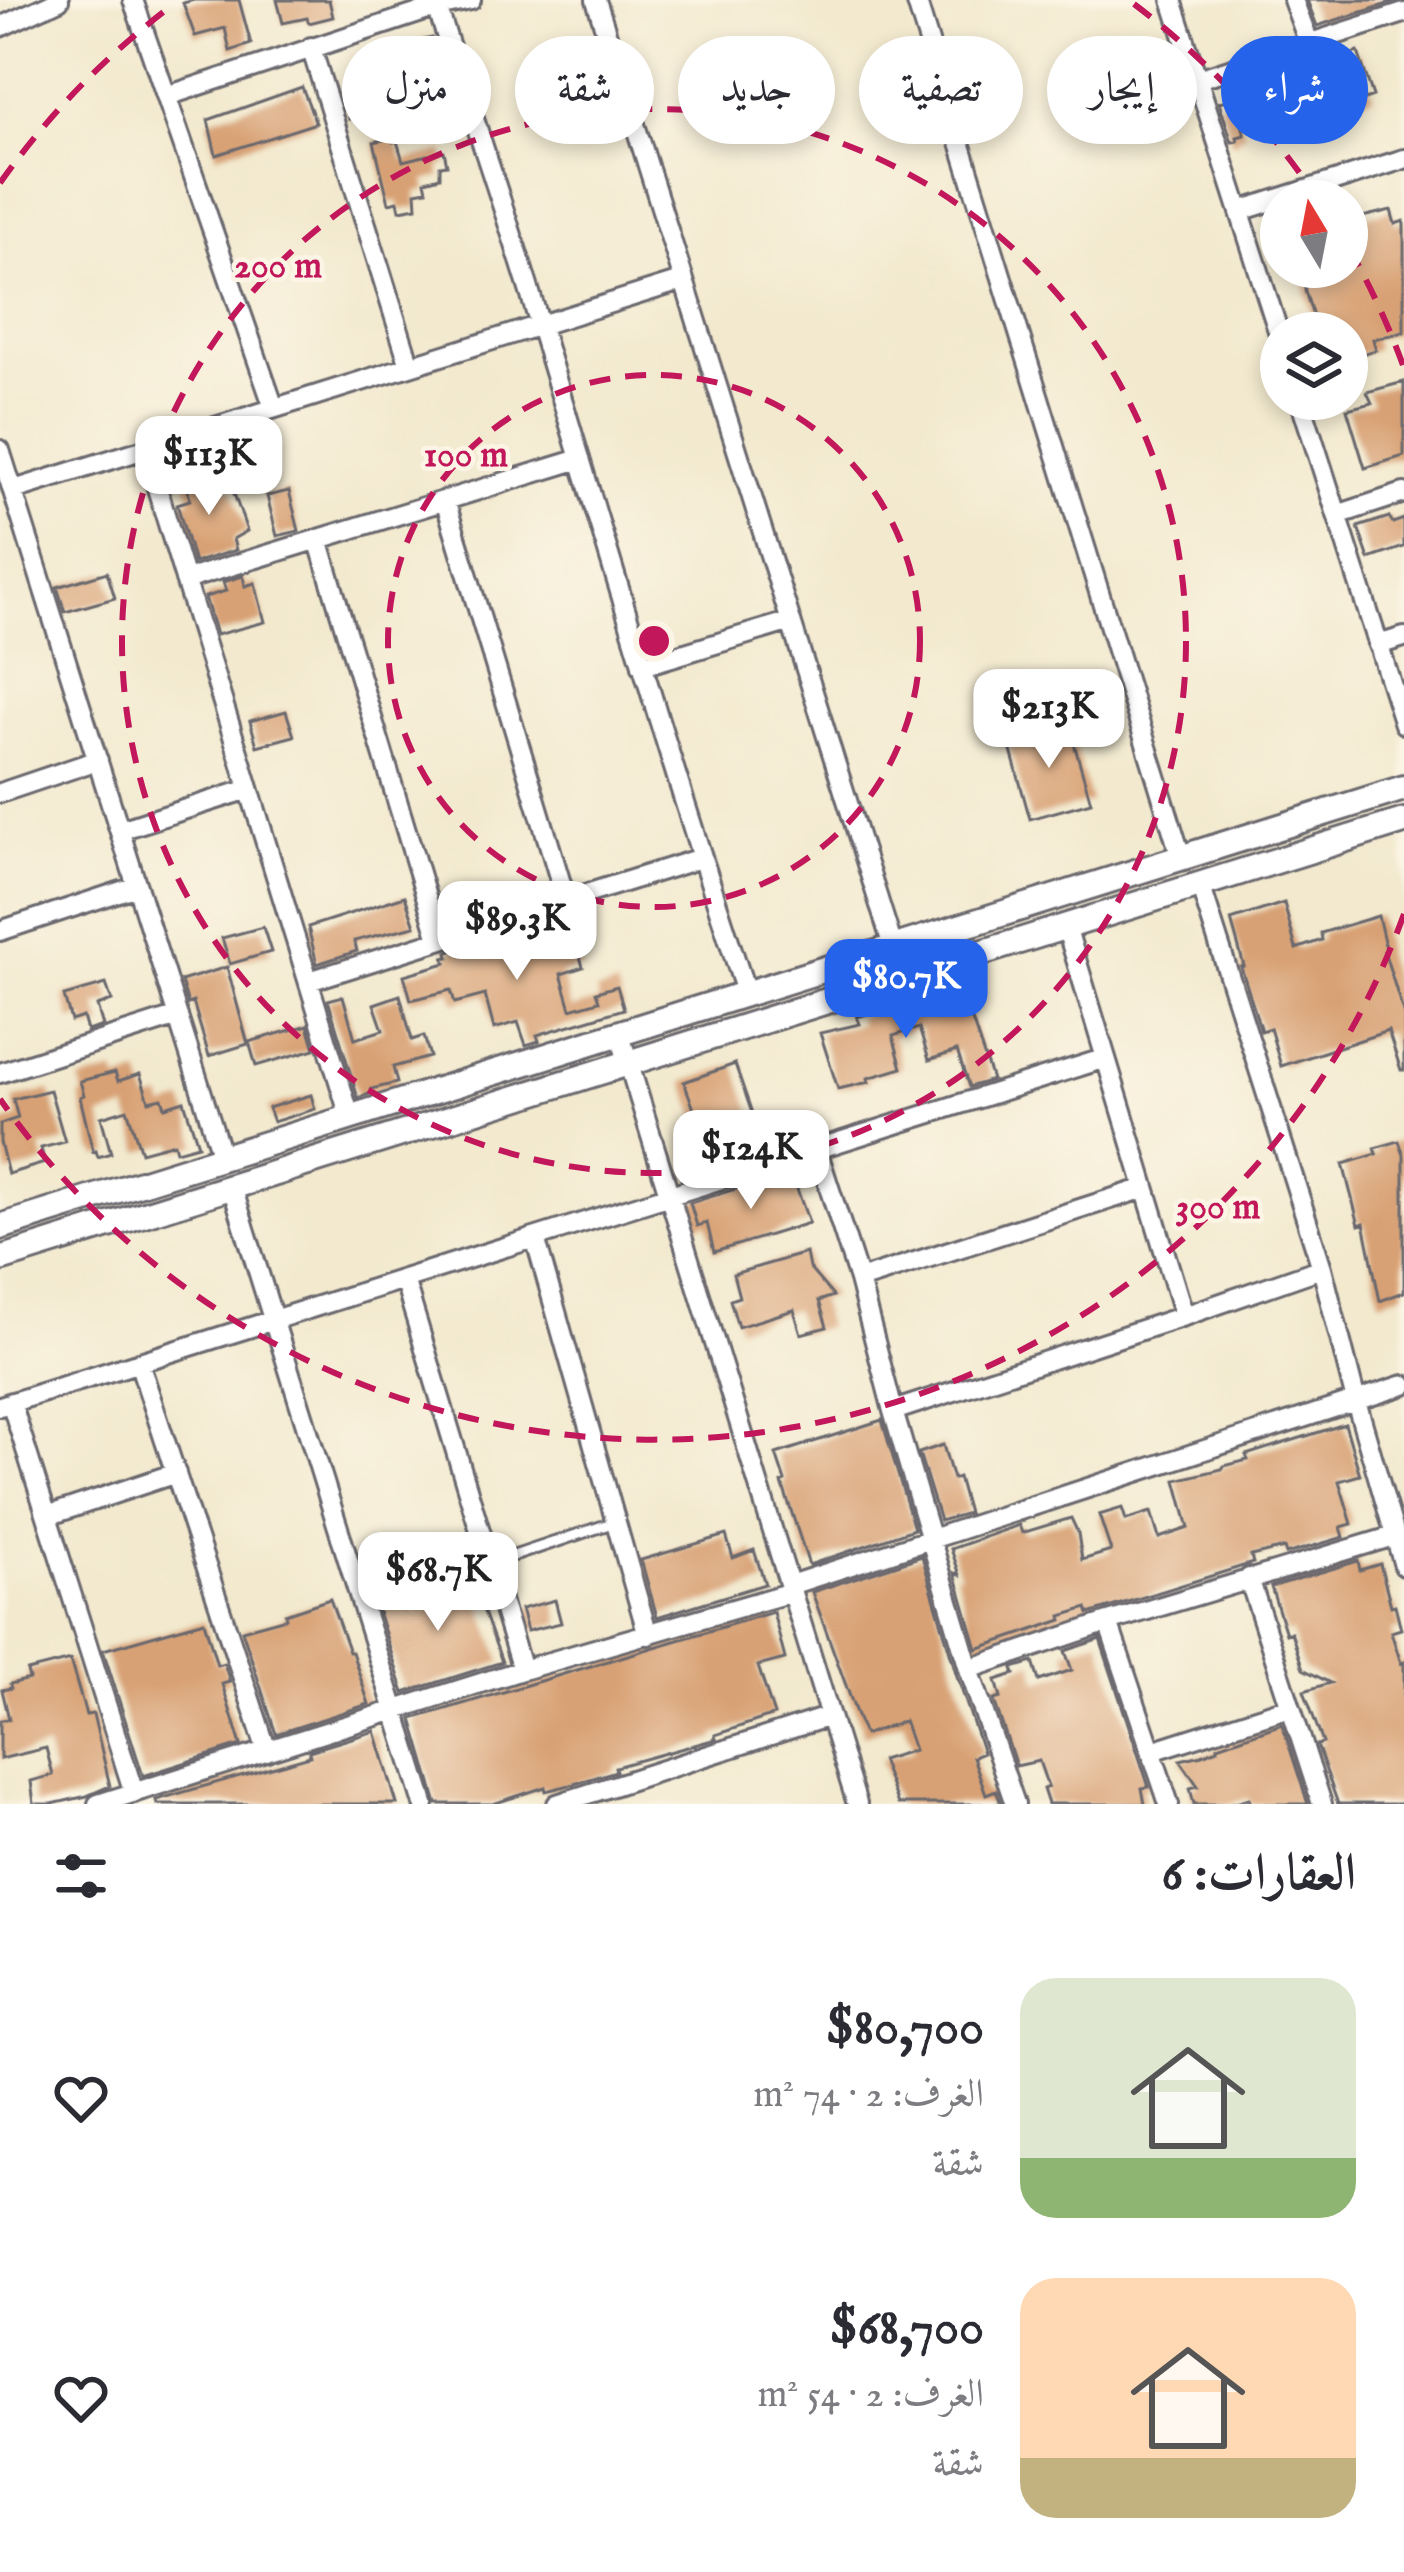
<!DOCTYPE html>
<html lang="ar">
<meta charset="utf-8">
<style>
:root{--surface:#fff;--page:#f2f2f3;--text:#2b2b33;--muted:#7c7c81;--accent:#2563eb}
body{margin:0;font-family:"IM FELL English",Amiri,serif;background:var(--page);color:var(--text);direction:rtl;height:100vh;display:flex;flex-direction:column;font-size:45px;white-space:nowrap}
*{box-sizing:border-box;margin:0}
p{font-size:39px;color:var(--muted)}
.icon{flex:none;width:66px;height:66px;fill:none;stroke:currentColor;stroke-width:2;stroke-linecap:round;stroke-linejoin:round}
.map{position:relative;height:1804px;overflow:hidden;direction:ltr}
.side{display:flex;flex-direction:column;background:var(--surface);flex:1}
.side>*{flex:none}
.top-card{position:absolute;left:36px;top:36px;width:1332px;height:108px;direction:rtl;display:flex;gap:24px}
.needle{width:78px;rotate:350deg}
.tools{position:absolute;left:1260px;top:180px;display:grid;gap:24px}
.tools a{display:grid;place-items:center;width:108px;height:108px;border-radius:50%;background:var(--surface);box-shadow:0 6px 18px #0003;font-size:60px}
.price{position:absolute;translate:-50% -102px;padding:0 27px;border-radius:24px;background:#fff;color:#222;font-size:39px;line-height:78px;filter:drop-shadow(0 3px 6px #0008)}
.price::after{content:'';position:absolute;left:50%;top:72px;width:36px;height:27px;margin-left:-18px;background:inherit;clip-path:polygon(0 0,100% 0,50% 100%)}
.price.current{background:var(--accent);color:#fff}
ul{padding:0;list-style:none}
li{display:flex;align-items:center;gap:36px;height:300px;padding:0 48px}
li span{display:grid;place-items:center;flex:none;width:336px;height:240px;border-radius:36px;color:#555}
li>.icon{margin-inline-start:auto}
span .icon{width:144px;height:144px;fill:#fffc;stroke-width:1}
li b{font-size:51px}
h2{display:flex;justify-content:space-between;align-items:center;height:144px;padding:0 48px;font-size:51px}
.pill{padding:0 42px;border-radius:54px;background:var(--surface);box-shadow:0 6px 18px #0003;font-size:42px;line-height:108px}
.pill.current{background:var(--accent);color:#fff}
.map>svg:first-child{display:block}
.building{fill:#d8a174}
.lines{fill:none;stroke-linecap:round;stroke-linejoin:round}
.service-casing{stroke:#6b686e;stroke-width:15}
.minor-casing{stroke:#6b686e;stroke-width:24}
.tertiary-casing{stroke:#6b686e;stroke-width:30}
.service{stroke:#fff;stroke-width:9}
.minor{stroke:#fff;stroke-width:18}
.tertiary{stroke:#fff;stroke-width:24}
.ring{fill:none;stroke:#c2185b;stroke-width:6;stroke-dasharray:21 15}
.centre{fill:#c2185b;stroke:#fcf5e5;stroke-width:6}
.ring-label{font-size:36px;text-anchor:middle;font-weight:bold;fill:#c2185b;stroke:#fcf5e5;stroke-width:9;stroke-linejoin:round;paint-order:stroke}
</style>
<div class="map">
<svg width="1404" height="1804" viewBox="0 0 1404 1804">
<rect width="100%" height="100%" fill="#fcf5e5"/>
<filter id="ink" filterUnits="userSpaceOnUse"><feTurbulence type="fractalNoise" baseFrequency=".00833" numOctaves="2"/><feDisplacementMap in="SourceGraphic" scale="24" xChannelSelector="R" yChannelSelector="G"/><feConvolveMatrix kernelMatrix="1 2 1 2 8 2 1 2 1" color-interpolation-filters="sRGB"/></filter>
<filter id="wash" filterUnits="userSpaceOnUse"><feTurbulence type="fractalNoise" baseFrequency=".004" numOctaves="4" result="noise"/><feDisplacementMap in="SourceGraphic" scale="48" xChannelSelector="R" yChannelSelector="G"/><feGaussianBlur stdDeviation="2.7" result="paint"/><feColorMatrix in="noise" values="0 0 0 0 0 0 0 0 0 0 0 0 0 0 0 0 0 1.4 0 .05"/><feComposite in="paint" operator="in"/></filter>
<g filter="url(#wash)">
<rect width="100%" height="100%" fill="#f2e9ce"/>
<g id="blocks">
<path class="building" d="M194,0H239L251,44L230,51L225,28L195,36L183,3Z
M277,0H329L333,17L309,23L307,18L283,23Z
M1307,0H1401L1317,26Z
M432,38L440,63L417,70L415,56L388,60L387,48Z
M1358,52L1373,96L1350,104L1335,59Z
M302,87L316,123L216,155L208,120Z
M381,87L386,108L349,119L346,103L359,100L357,92Z
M1290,91L1293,107L1268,115L1263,98Z
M1234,98L1245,135L1237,137L1238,141L1232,142L1219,102Z
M392,138L393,142L397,141L403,161L444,151L447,165L440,166V177L425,181L427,190L416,192L417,207L400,210L398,201L389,203L374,142Z
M1391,210L1395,224L1404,221V332L1373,339L1376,350L1347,358V333H1325L1312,313L1305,291L1303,267H1347V238L1364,233L1358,218Z
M1404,382V456L1365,468L1347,409L1372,403L1367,392Z
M200,462L206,494L232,488L247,531L233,539L236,550L194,563L177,504L190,500L182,466Z
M289,491L299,531L277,536L267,496Z
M1389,517L1393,523L1404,519V547L1369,559L1358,527Z
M107,572L115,598L65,612L57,587Z
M243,576L245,586L255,583L265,622L216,635L205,597L226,591L223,582Z
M286,711L294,736L257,746L250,721Z
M1068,723L1091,802L1030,819L1008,740Z
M405,896L415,926L354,941L357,951L317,964L308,927Z
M1284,903L1296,949L1322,940L1321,933L1378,916L1386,950L1384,951L1404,1015V1070H1401L1388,1031L1281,1066L1270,1028L1261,1031L1241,967L1244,966L1231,920Z
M263,927L271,952L230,964L222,938Z
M572,927L583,967L561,974L571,1009L599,1001L596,992L617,986L624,1009L537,1035L539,1041L526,1045L518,1022L494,1029L485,995L455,1003L451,990L411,1000L404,975L446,963L444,958L449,957L448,952L464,947L465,952L494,943L496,949L545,931L546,934Z
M227,967L248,1044L209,1056L193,1002L188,1004L181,981Z
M106,984L112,1001L97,1006L103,1026L87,1031L83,1017L71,1021L64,996Z
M962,990L992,1080L969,1087L957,1051L929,1060L919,1028L893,1036L902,1068L868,1078L869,1082L838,1089L820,1033L860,1024L857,1017L903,1004L904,1009Z
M400,995L412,1040L424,1036L430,1057L393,1067L397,1083L371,1089L372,1093L358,1098L328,1000L343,996L355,1039L383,1030L374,1004Z
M308,1025L315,1049L256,1066L249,1042Z
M735,1064L752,1113L702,1131L684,1082Z
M115,1072L118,1081L140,1074L149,1101L162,1098L165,1107L184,1101L198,1145L176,1151L174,1143L141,1152L127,1109L101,1117L111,1153L98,1157L96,1151L93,1152L80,1097L84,1095L80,1081Z
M50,1090L65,1142L41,1148L45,1163L8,1174L0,1142V1124L18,1118L13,1099Z
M311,1095L315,1109L273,1122L268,1108Z
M1399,1141L1404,1155V1292L1380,1301L1364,1223L1359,1225L1343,1164L1377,1154L1375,1148Z
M791,1172L809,1223L714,1252L707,1223L697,1226L690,1203Z
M806,1253L809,1268L833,1296L819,1301L827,1327L801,1334L794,1310L738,1327L730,1300L739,1297L733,1274Z
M882,1420L914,1529L809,1565L782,1483L785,1481L776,1454Z
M1345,1424L1360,1475L1339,1481L1352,1524L1341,1527L1344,1537L1286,1554L1284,1548L1251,1556L1253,1563L1089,1614L1087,1608L1061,1616L1062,1620L977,1649L955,1573L960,1575L951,1549L1019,1525L1022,1533L1071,1518L1078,1533L1082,1560L1111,1551L1099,1515L1122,1508L1126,1520L1151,1512L1159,1538L1189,1528L1176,1480L1222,1469L1224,1466L1248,1460L1246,1455Z
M943,1445L953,1479L958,1477L968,1513L940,1521L919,1453Z
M726,1535L733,1558L754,1550L765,1584L657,1617L641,1560Z
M922,1556L956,1673L983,1753L973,1757L986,1794L996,1790L1001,1804H898L881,1760L914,1750L904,1721L864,1735L812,1592Z
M1358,1561L1360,1570L1380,1564L1391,1606L1395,1605L1401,1629L1391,1632L1401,1663L1404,1662V1804H1338L1317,1745L1323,1743L1304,1691L1330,1683L1303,1669L1291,1632L1286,1634L1271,1587Z
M471,1576L502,1662L404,1693L376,1605Z
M330,1599L349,1652H352L369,1704L276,1734L242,1630L286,1618L285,1614Z
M555,1600L561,1623L527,1631L521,1609Z
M773,1612L785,1659L758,1666L774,1715L715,1735L716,1739L615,1767L616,1771L574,1784L546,1791L545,1787L493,1804H437L412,1719Z
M204,1621L217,1665L224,1663L230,1682L222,1684L241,1745L143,1776L103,1650Z
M1100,1639L1149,1787L1142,1788L1145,1804H1048L1043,1789L1048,1787L1039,1761L1016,1766L994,1700L1001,1698L996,1680L1015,1674L1013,1668L1033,1662L1039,1681L1072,1670L1065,1651Z
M70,1660L86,1715L93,1714L110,1786L87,1796L52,1804H34L31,1781L53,1775L46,1748L0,1759V1720L9,1719L2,1690L11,1688L10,1684L29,1679L27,1671Z
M1282,1724L1308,1804H1251L1249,1798L1229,1804H1194L1190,1788L1198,1786L1180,1760L1202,1755L1218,1749V1746Z
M375,1731L397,1804H157L156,1800L310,1756L309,1751Z"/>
</g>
</g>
<g filter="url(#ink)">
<use href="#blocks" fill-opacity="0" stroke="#6b686e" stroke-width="3"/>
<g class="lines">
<g class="service-casing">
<path id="service" d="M490,1564L615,1522"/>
</g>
<g class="minor-casing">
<path id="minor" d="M133,0L274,408
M596,0L893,947
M916,0L1181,857
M1172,0L1281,340
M1293,0L1309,43
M437,7C472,114 509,221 541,329C608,551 673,773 746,992
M0,27L59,0
M311,47L410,366
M1198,79L1404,13
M167,96L437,7L471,0
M1240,211L1404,159
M1300,399L1404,724
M145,449L350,1117
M0,450L222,1157
M14,490L684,280
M445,500L566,900
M1337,515L1404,493
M318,539L439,939
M185,580L580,459
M1378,645L1404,637
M642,666L791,621
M0,793L98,760
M120,830L249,789
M1200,884L1322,1268L1356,1401L1404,1566
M1066,926L1184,1316
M0,931L137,886
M309,981L701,858
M619,1032L857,1804
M0,1073L178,1016
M817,1150L859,1280L893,1411L969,1669L1015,1804
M232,1187L424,1804
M535,1238L648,1635
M404,1279L522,1670
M859,1280L1145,1188
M139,1362L267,1751
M11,1402L134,1793
M0,1406L1106,1058
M893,1411L1184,1316L1322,1268
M47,1516L176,1473
M1249,1578L1322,1804
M790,1585L1404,1385
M1108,1622L1169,1804
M969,1669L1108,1622L1394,1536
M1152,1751L1290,1707
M98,1804L522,1670L792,1592
M557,1804L830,1716"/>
</g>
<g class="tertiary-casing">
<path id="tertiary" d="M0,1227L1404,788
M0,1259L1404,821"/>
</g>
<use href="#service" class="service"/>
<use href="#minor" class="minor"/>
<use href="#tertiary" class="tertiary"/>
</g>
</g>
<g class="ring">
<circle cx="654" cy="641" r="266"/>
<circle cx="654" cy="641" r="532"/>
<path d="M1404 914A798 798 0 0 1 0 1099M0 183A798 798 0 0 1 174 4M1134 4A798 798 0 0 1 1319 201M1349 248A798 798 0 0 1 1404 368"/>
</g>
<circle cx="654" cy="641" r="18" class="centre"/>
<g class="ring-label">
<text x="278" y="277">200 m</text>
<text x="466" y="466">100 m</text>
<text x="1218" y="1218">300 m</text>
</g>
</svg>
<div class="tools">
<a><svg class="needle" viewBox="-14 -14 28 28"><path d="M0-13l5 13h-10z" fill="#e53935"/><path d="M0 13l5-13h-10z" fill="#7c7c81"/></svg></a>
<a><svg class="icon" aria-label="layers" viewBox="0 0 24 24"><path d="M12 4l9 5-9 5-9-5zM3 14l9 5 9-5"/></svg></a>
</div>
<b class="price" style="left:209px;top:518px">$113K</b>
<b class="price" style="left:1049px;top:771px">$213K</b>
<b class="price" style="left:517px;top:983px">$89.3K</b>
<b class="price current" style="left:906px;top:1041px">$80.7K</b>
<b class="price" style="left:751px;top:1212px">$124K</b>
<b class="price" style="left:438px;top:1634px">$68.7K</b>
<div class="top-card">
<a class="pill current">شراء</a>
<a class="pill">إيجار</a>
<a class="pill">تصفية</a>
<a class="pill">جديد</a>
<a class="pill">شقة</a>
<a class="pill">منزل</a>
</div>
</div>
<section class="side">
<h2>العقارات: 6<svg class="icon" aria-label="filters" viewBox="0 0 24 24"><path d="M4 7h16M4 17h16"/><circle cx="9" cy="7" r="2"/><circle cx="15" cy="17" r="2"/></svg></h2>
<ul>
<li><span style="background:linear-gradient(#dfe7d0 75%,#8fb573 0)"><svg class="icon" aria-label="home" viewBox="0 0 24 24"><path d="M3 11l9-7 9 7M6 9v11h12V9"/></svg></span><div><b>$80,700</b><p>الغرف: 2 · 74 m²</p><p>شقة</p></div><svg class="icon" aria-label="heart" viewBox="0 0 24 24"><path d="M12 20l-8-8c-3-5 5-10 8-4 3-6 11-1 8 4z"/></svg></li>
<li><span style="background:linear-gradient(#ffd9b3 75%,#c2b280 0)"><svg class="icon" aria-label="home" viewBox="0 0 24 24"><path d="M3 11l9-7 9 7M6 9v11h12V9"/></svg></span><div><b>$68,700</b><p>الغرف: 2 · 54 m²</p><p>شقة</p></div><svg class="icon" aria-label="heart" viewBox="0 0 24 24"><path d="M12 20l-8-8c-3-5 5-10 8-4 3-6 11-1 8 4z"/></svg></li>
</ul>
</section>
